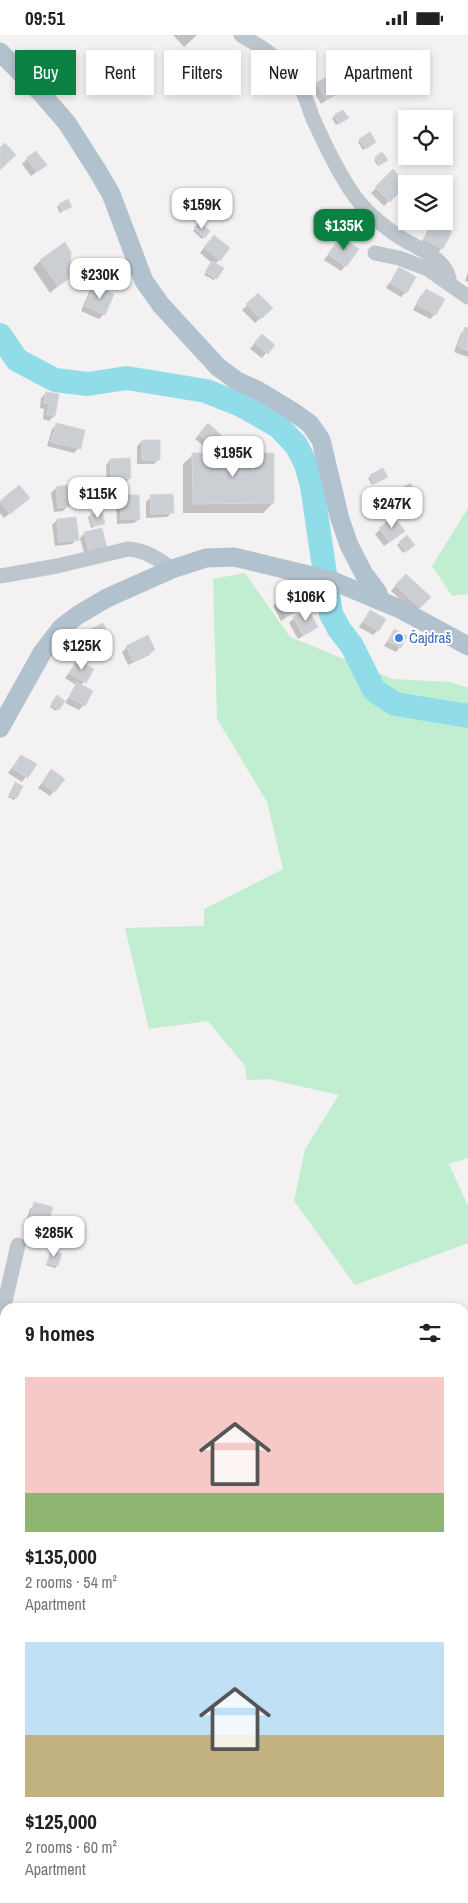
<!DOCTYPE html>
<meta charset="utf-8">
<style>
:root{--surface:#fff;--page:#f2f2f2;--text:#202124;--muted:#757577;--accent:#0b8043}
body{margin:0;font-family:"Archivo Narrow",sans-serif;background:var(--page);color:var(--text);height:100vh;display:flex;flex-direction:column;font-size:19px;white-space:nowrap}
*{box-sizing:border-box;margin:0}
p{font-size:16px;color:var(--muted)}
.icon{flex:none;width:28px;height:28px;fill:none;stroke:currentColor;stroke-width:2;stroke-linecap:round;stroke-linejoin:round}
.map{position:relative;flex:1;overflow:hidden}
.sheet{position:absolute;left:0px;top:1268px;width:469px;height:601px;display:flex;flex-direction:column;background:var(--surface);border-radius:15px 15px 0 0;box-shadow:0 2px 8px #0003}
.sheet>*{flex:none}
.guide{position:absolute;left:15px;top:15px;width:439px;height:45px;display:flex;gap:10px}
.tools{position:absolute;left:398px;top:75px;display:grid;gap:10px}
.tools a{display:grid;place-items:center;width:55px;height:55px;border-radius:0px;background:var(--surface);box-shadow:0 2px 8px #0003;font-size:25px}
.price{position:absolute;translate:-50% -42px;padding:0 11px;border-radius:10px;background:#fff;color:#222;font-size:16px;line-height:32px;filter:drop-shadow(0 1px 2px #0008)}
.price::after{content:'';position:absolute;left:50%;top:30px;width:15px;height:11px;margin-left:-8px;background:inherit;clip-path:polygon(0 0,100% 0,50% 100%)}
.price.current{background:var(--accent);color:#fff}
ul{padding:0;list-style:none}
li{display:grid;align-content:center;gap:10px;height:265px;padding:0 25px}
li span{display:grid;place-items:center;height:155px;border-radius:0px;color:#555}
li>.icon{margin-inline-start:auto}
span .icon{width:90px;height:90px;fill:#fffc;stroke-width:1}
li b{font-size:21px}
h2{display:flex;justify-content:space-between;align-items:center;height:60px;padding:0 25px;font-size:21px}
.chip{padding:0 18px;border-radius:0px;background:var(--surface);box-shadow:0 2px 8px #0003;font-size:18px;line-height:45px}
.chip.current{background:var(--accent);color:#fff}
.status{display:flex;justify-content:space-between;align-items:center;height:35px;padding:0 25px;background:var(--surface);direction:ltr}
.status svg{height:14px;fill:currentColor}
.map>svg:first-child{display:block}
.green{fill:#c1eed0}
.shadow{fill:#0003}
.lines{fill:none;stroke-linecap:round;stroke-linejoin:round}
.river{stroke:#90dce9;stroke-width:24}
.building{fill:#cbced3;stroke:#d5d7dc}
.minor{stroke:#bdc6cc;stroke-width:15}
.major{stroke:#b1c2ce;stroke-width:19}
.shop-dot{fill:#3f7fe0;stroke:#fff;stroke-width:2}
.labels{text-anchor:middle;stroke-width:4;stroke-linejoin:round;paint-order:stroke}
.shop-label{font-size:15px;fill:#366cbe;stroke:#fff;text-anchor:start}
</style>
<div class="status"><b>09:51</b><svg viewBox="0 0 49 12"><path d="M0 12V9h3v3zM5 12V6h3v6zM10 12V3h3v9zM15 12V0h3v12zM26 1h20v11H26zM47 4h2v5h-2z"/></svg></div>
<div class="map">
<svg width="468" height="1868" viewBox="0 0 468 1868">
<rect width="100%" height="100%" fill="#f3f1f1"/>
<path class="green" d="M468,473V559L452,561L432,531Z
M245,538L290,602L393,644L450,647L468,653V1123L449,1129L468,1171V1208L355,1250L294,1166L305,1114L339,1060L268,1044L247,1045L245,1031L208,986L149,994L125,893L204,891V874L283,834L267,767L217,684L213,544Z
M468,1308V1373L464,1374V1309Z"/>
<path class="shadow" d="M173,0H197L184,12Z
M317,49L344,53L321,69L312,54Z
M343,76L345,85L336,90L332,83Z
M360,105L372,109L363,115L358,107Z
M382,119L384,127L378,131L374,125Z
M27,124L40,134L31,141L22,129Z
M393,136L406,149L384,171L371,158Z
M59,170L70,172L60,178L57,172Z
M434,188L442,213L437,218L420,210L429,193Z
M199,189L209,196L202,204L193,196Z
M341,202L345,231L341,236L324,225Z
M209,206L219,225L215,229L222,233L214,245L204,240L212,228L200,218Z
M64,209L69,242L50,258L33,233L40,226Z
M399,233L406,257L401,262L386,253Z
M468,237V247L465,246Z
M94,252L104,279L99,284L81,276L89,257Z
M426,255L443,264L435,279L430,284L413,275L421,260Z
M258,260L271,273L255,288L242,275Z
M466,293L468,294V322L454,317L461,298Z
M257,305L273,310L262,323L250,314Z
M46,358L54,381L49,386L43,384L44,374L40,373L41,363Z
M57,389L79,413L74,418L47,411L52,394Z
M203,395L212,409L207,414L195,404Z
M142,406L159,424L154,429H137V411Z
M193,420L273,468L263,478H183V429Z
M110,425L130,443L125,448L107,449L106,430Z
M383,435L384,444L372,450L368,443Z
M19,452L23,467L4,483L0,478V467Z
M56,453L68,471L63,476L54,477L51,458Z
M394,460L419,464L399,479L390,465Z
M121,461L139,484L134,488L117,489L116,466Z
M151,462L172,477L167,482L146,483V467Z
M91,480L104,488L91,493L88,482Z
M393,483L398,501L384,511L375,499Z
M57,485L77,504L72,509L55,511L52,490Z
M85,498L106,512L85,521L80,503Z
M407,502L411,512L403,518L397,510Z
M406,540L430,562L415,577L391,556Z
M283,563L297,575L281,586L273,571Z
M370,576L378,595L373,600L359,592Z
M294,583L317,591L312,596L298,604L289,588Z
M90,596L108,600L93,608L88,598Z
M394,596L400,612L396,617L384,611Z
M127,612L154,615L149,620L128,630L122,617Z
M78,626L92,635L81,651L84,670L79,675L63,667L56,676L50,672L55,664L57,662L65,668L76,650L65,643Z
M21,721L35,730L22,747L8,738Z
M47,741L63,744L50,761L38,753Z
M15,749L16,763L14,765L8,762Z
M35,1169L46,1191L41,1196L24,1192L30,1174Z
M52,1216L57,1231L55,1233L46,1230Z
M468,1771V1790L464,1784V1775Z
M105,1864H169L167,1868H128L122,1865L120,1868H114Z
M239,1864H268L263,1868H243Z
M404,1864H429L428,1868H403Z
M455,1864L457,1868H448H449Z"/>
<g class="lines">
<path class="river" d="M0,300L17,325L55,345L88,349L127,343L206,356L241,370L278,391L296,410L306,429L312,451L331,579L339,594L352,611L374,655L395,669L468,681"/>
</g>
<path class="building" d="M335,37L346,53L327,65L316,48Z
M343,75L349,83L339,89L334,80Z
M370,97L376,107L366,114L359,104Z
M5,108L16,120L0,135V112Z
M36,116L47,130L37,137L26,123Z
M382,117L388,125L380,130L375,122Z
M393,134L407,149L390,167L375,152Z
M68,164L72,172L62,176L59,169Z
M199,187L210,196L205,203L194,193Z
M434,187L452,196L443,214L424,205Z
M214,200L230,213L220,226L204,212Z
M341,201L359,214L346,232L328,219Z
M65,207L71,217L70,243L58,251L40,225Z
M212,226L224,233L217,244L205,237Z
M399,232L416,242L407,258L390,248Z
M94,250L114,259L105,280L85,271Z
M426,254L445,264L436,280L417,270Z
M258,258L273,273L261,284L246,269Z
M465,292L468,293V316L458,312Z
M262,299L275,310L268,319L254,308Z
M46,357L59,359L55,381L47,380L49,369L44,368Z
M56,388L85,395L81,414L51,407Z
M208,388L221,400L213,410L199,399Z
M142,405H160V425H142Z
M192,418H274V468L193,469Z
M130,423L131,443L111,445L110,424Z
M383,433L388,442L374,449L370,440Z
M410,448L421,464L404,475L394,459Z
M19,450L30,463L10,479L0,466Z
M67,450L70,471L58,473L56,452Z
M173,459L174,478L151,479L150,460Z
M121,460H139L140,484H121Z
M102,476L105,489L93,491L90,479Z
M393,481L405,496L390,507L379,493Z
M76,482L79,505L59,507L57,484Z
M102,493L107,513L89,517L84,497Z
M407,500L415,510L406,517L399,507Z
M406,539L431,562L420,573L395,550Z
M284,561L287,566L292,563L298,575L286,582L277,565Z
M308,574L318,592L303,600L293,582Z
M370,575L386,584L379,596L363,587Z
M103,588L109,600L95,607L89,595Z
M394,594L407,601L401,613L388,606Z
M148,600L155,615L133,626L126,611Z
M78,624L94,634L86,648L69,638Z
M77,647L93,656L85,671L69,662Z
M57,660L65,666L59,675L51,669Z
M21,720L37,729L28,743L12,733Z
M51,734L65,744L55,757L42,748Z
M15,747L23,751L17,763L9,760Z
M34,1167L53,1172L47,1192L29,1187Z
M51,1215L62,1219L58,1231L47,1228Z
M142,1864H170L168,1868H151Z
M248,1864H269L265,1868H253Z
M407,1864H431L429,1868H405Z"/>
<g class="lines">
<path class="minor" d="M241,0C255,9 270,16 281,29C289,36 297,47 302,56C308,66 310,78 315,88C326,112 344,149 360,168C371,182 386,193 401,203C418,214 443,221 449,243L447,246
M375,218L399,223L428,234L468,262
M0,541L57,531L128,514C145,515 159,524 172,534
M0,1288L18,1210
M0,1666L5,1672
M0,1737L5,1726
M0,1774L5,1782
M389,1864L392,1868"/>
<path class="major" d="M0,17L41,58L67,88L97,135L111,159L144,246L161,270L218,332L237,346L259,356L292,376L310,389L321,405L340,484L349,510L364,539L378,558L380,565
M0,693L42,618L61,593L78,580L107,563L172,534L206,523L234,522L333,546L400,574L468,611"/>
</g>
<circle class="shop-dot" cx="399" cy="603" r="5"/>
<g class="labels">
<g class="shop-label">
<text x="409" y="608">Čajdraš</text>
</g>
</g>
</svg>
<div class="tools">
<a><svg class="icon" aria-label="locate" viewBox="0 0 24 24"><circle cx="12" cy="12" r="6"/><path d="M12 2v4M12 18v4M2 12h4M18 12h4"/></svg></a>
<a><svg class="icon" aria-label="layers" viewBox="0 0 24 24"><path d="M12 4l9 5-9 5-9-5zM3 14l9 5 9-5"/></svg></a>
</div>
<b class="price" style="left:202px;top:195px">$159K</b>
<b class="price current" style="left:344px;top:216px">$135K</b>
<b class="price" style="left:100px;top:265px">$230K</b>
<b class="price" style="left:233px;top:443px">$195K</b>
<b class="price" style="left:98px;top:484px">$115K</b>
<b class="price" style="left:392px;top:494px">$247K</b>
<b class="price" style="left:306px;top:587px">$106K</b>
<b class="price" style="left:82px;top:636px">$125K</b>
<b class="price" style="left:54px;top:1223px">$285K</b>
<div class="guide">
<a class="chip current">Buy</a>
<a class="chip">Rent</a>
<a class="chip">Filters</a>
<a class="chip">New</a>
<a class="chip">Apartment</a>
</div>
<section class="sheet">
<h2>9 homes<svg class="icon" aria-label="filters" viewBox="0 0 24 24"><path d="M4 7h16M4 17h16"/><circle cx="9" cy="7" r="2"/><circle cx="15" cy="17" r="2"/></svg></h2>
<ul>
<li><span style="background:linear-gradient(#f6c9c9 75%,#8fb573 0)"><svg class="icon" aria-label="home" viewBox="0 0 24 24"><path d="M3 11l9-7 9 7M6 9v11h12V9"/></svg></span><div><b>$135,000</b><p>2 rooms · 54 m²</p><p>Apartment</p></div></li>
<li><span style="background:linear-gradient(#bfe0f5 60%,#c2b280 0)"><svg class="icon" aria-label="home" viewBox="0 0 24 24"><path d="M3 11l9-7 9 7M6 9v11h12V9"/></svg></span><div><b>$125,000</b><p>2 rooms · 60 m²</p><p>Apartment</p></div></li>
</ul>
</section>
</div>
